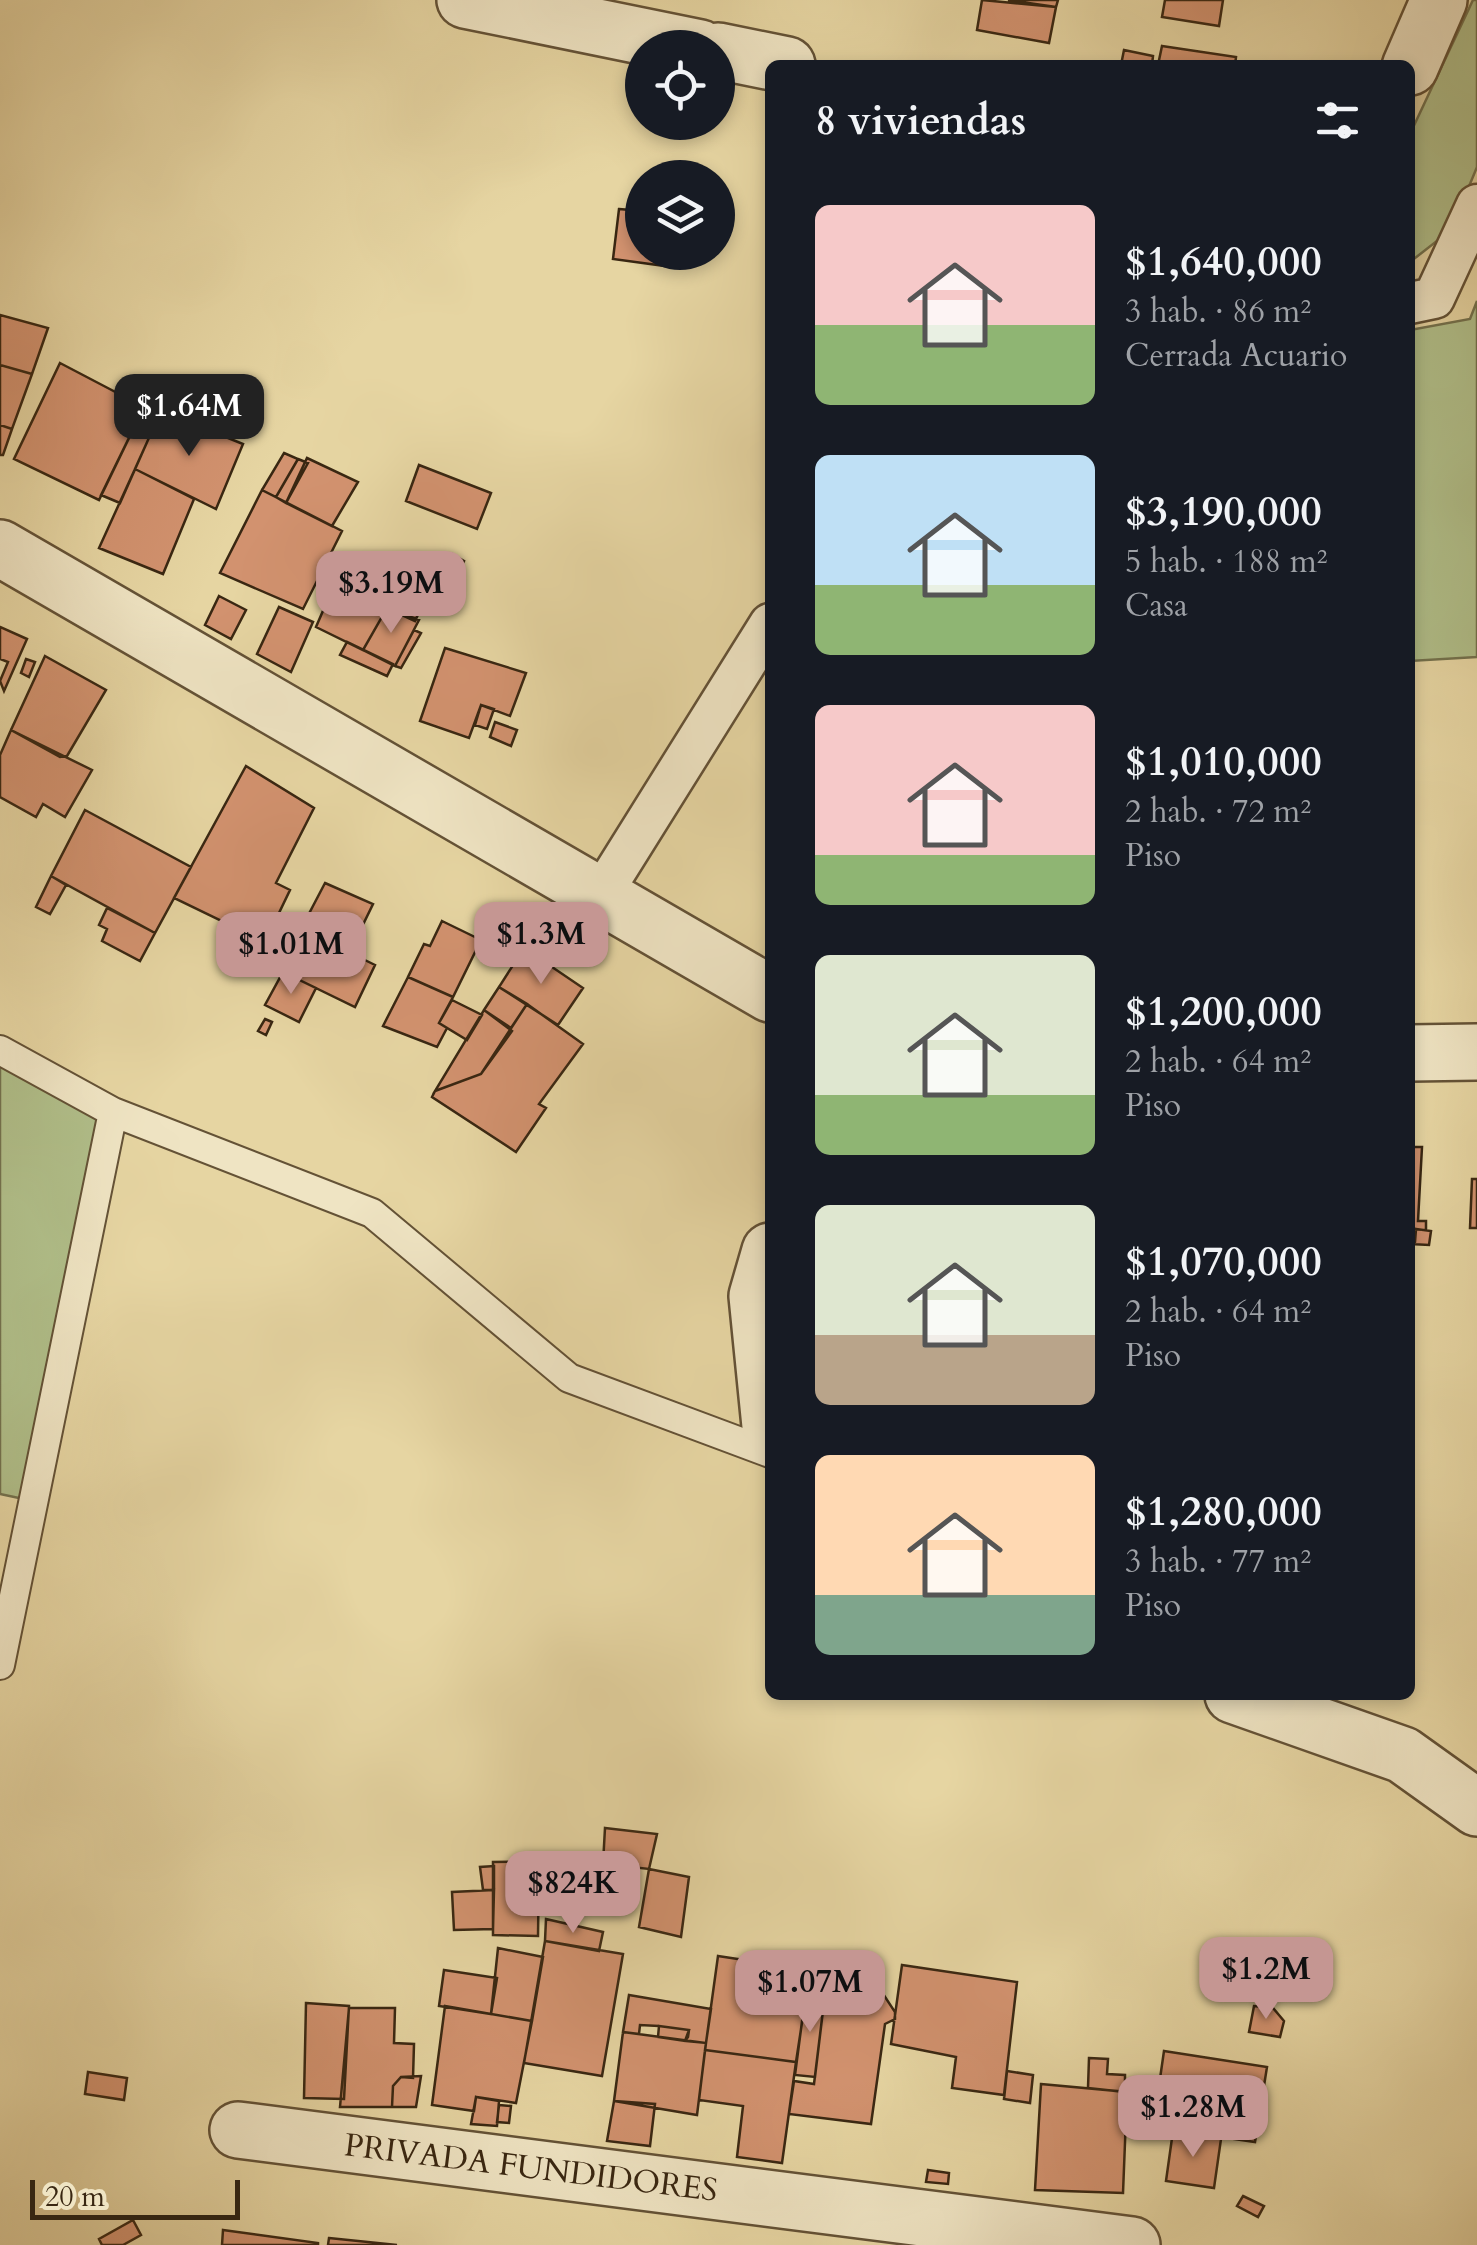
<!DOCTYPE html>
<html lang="es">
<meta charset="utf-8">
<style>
:root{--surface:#171b24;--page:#20242c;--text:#f1f3f6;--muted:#9ea1a6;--accent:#c59692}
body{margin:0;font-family:Cardo,serif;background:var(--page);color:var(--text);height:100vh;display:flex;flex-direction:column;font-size:38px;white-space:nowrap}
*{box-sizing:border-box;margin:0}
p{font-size:32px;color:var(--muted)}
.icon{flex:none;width:55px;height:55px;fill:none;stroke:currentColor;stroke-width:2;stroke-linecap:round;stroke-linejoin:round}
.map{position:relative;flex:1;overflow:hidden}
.details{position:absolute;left:765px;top:60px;width:650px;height:1640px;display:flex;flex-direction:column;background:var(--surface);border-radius:15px;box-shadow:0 5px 15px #0003}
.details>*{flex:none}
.buttons{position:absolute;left:625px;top:30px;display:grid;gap:20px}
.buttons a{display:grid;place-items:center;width:110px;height:110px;border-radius:50%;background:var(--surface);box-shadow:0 5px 15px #0003;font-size:50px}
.scale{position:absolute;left:30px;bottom:25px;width:210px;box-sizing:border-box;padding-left:10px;border:5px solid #392712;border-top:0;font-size:28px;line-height:35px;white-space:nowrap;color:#392712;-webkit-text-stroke:8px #efe4c3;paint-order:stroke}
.price{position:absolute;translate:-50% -85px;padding:0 22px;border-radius:20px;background:var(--accent);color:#111;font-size:32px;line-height:65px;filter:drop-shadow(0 2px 5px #0008)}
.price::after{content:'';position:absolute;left:50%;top:60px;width:30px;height:22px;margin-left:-15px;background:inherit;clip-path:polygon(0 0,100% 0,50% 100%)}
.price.current{background:#222;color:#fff}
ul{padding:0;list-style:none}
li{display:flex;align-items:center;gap:30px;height:250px;padding:0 50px}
li span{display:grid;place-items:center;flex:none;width:280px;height:200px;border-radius:15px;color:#555}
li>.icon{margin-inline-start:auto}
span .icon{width:120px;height:120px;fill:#fffc;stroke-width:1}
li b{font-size:42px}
h2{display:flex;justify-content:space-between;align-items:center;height:120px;padding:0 50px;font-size:42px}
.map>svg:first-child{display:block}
.green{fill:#b0be89;stroke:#74724e;stroke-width:2.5}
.building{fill:#d2926f;stroke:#392712;stroke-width:2.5}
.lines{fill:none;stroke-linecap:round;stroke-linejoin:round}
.service-casing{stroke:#645236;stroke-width:32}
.pedestrian-casing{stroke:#645236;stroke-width:45}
.minor-casing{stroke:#645236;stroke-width:60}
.tertiary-casing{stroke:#645236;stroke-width:60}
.service{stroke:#efe4c3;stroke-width:28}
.pedestrian{stroke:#efe4c3;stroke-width:40}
.minor{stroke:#efe4c3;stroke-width:55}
.tertiary{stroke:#efe4c3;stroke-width:55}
.labels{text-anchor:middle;stroke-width:9;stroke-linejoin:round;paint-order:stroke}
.street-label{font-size:32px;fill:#392712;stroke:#efe4c3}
</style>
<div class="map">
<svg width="1477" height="2245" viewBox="0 0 1477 2245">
<rect width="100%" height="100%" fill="#e6d5a2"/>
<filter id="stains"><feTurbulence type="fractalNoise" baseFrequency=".002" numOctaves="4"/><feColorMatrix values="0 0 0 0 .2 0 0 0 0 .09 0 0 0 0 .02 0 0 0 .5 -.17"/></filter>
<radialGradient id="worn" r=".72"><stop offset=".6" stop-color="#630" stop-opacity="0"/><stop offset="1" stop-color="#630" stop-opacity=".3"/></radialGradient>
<path class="green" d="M1473,0H1477V167L1451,230L1410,262V134Z
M1477,301V657L1410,661V330L1470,319Z
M0,1050L113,1112L33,1501L0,1494Z"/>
<path class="building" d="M982,0L1056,7L1049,43L977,30Z
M1008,0H1058L1056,7Z
M1165,0H1223L1219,26L1162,17Z
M1162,46L1236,57L1235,65H1158Z
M1124,50L1153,56L1152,65H1121Z
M619,209L642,211V252H666L665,266L613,259Z
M0,315L48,328L32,374L0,365Z
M60,363L144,407L99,500L14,459Z
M0,365L32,374L12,429L0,425Z
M144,407L160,413L120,503L101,495Z
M161,411L243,444L216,509L135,469Z
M0,425L12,429L3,455H0Z
M284,453L298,459L276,497L262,490Z
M307,458L358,482L332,526L286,503Z
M298,459L308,463L286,503L276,497Z
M419,465L491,493L477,529L406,501Z
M135,469L194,499L163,574L99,548Z
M262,490L342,531L303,609L220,573Z
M452,554L464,561L451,588L436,579Z
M345,560L395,582L387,608L363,650L316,627Z
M398,577L429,591L415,621L384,607Z
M219,596L246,610L231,639L205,625Z
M279,607L313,622L291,672L257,654Z
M387,608L419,620L395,666L363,650Z
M0,627L27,639L4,691L0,681L8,662L0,659Z
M414,630L421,633L401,668L395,666Z
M347,642L393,664L387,676L340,655Z
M445,648L526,673L510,716L481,705L469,738L420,721Z
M45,656L106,690L67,756L60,757L11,730Z
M26,659L35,662L29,677L21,673Z
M481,705L494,709L487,729L475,725Z
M495,722L517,730L511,746L490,737Z
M11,730L92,770L65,817L43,804L36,817L0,797V755Z
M246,766L314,808L276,883L290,890L265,942L174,898Z
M85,810L191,867L155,933L51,876Z
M51,876L66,885L50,914L36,907Z
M325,883L373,904L356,939L363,944L356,955L301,929Z
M107,908L155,933L140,961L102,941L107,929L99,925Z
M442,921L481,940L453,997L408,977L424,944L430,946Z
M301,929L375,965L355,1007L283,972Z
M524,948L583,988L558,1025L499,987Z
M283,972L316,988L299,1022L265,1005Z
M408,977L453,997L439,1023L447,1028L437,1047L383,1026Z
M499,987L527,1004L511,1028L484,1010Z
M452,1000L482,1015L467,1040L439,1023Z
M527,1004L583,1044L539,1104L546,1108L516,1152L432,1097L435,1091L481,1074Z
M484,1010L512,1031L481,1074L435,1091Z
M265,1019L272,1022L266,1035L258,1031Z
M1410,1147H1422L1418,1221H1426V1230L1410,1229Z
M1472,1179H1477V1228H1470Z
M1416,1229L1431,1231L1429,1245L1410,1244L1415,1242Z
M605,1828L657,1834L649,1869L603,1864Z
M539,1861L538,1936L493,1935V1862Z
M494,1866V1890H483L480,1867Z
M649,1869L689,1877L681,1937L639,1927Z
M494,1890L493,1929L454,1930L452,1892Z
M546,1919L603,1932L599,1951L545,1941Z
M545,1941L623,1954L602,2076L524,2063Z
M498,1948L543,1957L532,2021L491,2014Z
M718,1956L810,1970L796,2062L705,2050Z
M836,1959L872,1977L895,2012V2019L885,2024L871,2124L789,2114L794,2081L814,2084L825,1994H830Z
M902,1965L1017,1982L1004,2095L952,2088L956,2057L891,2044Z
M444,1970L497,1978L491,2014L439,2006Z
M806,1991L825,1994L815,2077L795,2075Z
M629,1995L711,2009L706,2043L685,2041L689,2030L659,2026L640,2025L639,2034L623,2032Z
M306,2003L349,2006L344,2099L304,2098Z
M445,2006L532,2021L516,2103L476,2097L474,2111L432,2105Z
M1254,2006L1273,2008L1284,2021L1280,2037L1249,2032Z
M349,2008H395L394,2043L414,2044L413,2078L401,2077L393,2086L392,2107H340Z
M659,2026L689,2030L688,2037L685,2041L658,2037Z
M623,2032L706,2043L697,2115L614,2101Z
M705,2050L796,2062L782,2163L737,2157L743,2106L699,2100Z
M1164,2051L1267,2067L1255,2142L1153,2127Z
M1089,2058L1108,2059L1107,2074L1125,2075V2092L1088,2088Z
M1007,2071L1033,2075L1030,2103L1004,2099Z
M88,2072L127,2078L124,2100L85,2094Z
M421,2076L416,2107H392L393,2086L401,2077Z
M1041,2084L1127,2092L1123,2193L1035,2190Z
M476,2097L499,2101L497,2126L471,2124Z
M614,2101L655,2104L650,2146L607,2141Z
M499,2105L511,2106L509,2123L497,2122Z
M1173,2131L1221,2139L1214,2188L1166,2181Z
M928,2170L949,2173L948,2184L926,2182Z
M1243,2196L1264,2206L1258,2217L1237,2206Z
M133,2220L141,2235L123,2245H102L99,2239Z
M223,2230L318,2243V2245H222Z
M329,2238L397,2245H328Z"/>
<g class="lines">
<g class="service-casing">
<path id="service" d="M0,1050L113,1112L372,1213L569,1378L770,1453
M0,1665L113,1112"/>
</g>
<g class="pedestrian-casing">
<path id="pedestrian" d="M1410,303L1434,298L1477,205
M600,896L770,624"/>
</g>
<g class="minor-casing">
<path id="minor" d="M465,0L700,48
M718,51L787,65
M1410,67L1439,0
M0,548L770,994
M238,2130L1132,2245"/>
</g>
<g class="tertiary-casing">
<path id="tertiary" d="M1410,1053L1477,1052
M770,1251L757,1296L770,1426
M1233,1695L1403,1755L1477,1808"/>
</g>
<use href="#service" class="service"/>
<use href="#pedestrian" class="pedestrian"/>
<use href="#minor" class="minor"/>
<use href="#tertiary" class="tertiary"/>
</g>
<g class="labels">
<g class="street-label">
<text transform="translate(531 2167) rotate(7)" y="11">PRIVADA FUNDIDORES</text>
</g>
</g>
<rect width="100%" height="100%" filter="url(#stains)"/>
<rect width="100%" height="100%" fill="url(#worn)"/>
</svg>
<div class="buttons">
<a><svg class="icon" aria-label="locate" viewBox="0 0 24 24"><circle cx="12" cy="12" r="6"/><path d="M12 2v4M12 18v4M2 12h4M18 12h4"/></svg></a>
<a><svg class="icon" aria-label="layers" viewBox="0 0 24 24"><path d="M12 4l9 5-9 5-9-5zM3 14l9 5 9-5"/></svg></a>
</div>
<div class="scale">20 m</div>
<b class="price current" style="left:189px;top:459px">$1.64M</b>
<b class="price" style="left:391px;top:636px">$3.19M</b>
<b class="price" style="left:541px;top:987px">$1.3M</b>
<b class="price" style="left:291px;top:997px">$1.01M</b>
<b class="price" style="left:573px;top:1936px">$824K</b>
<b class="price" style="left:1266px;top:2022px">$1.2M</b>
<b class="price" style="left:810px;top:2035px">$1.07M</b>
<b class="price" style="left:1193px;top:2160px">$1.28M</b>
<section class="details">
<h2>8 viviendas<svg class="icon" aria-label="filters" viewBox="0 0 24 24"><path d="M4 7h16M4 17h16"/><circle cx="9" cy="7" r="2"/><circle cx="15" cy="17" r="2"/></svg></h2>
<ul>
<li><span style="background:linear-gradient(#f6c9c9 60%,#8fb573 0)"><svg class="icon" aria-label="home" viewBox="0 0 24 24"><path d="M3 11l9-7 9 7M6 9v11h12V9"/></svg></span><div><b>$1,640,000</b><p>3 hab. · 86 m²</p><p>Cerrada Acuario</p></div></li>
<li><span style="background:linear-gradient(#bfe0f5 65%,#8fb573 0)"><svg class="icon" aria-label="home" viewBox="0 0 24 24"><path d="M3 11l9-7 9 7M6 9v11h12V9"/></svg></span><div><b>$3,190,000</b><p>5 hab. · 188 m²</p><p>Casa</p></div></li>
<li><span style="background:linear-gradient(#f6c9c9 75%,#8fb573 0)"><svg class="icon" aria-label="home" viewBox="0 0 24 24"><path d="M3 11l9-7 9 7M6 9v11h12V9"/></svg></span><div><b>$1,010,000</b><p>2 hab. · 72 m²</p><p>Piso</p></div></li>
<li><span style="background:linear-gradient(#dfe7d0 70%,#8fb573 0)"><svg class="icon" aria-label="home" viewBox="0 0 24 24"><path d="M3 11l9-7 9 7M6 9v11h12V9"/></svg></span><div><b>$1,200,000</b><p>2 hab. · 64 m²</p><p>Piso</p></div></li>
<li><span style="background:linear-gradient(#dfe7d0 65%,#b9a48a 0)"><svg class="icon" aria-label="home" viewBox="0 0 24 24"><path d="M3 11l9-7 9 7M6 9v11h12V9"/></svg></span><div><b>$1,070,000</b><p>2 hab. · 64 m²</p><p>Piso</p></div></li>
<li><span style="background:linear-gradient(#ffd9b3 70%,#7fa58c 0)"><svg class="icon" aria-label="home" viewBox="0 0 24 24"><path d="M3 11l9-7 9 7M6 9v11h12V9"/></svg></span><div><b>$1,280,000</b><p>3 hab. · 77 m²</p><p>Piso</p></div></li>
</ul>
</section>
</div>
